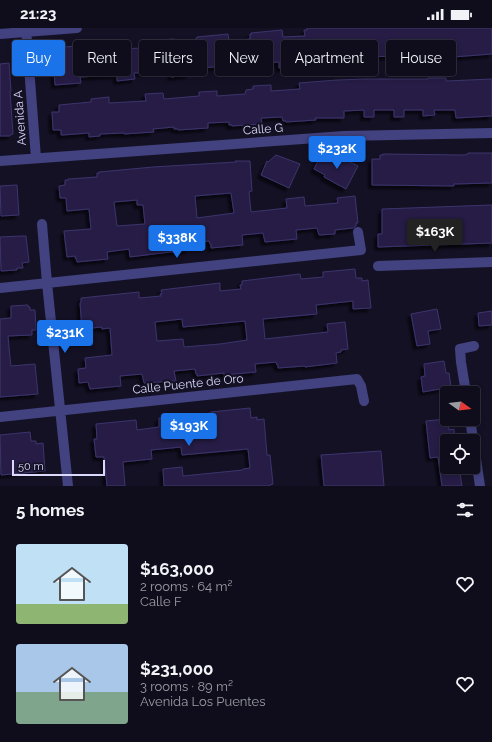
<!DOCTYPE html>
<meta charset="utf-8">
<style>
:root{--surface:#0f0d1c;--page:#1d1b29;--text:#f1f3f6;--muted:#9b9ca3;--line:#2f2d3b;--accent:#1a73e8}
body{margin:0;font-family:Raleway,sans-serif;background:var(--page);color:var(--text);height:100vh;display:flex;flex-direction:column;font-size:15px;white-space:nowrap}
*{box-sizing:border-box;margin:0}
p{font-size:13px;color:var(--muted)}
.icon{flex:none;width:22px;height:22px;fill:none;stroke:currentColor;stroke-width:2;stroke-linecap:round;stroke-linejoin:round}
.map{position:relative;height:458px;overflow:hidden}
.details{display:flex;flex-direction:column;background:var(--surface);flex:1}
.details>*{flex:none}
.guide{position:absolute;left:12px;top:12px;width:468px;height:36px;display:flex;gap:8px}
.needle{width:26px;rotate:105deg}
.tools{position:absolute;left:440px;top:358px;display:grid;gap:8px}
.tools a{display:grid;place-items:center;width:40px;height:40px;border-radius:4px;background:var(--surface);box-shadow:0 2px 6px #0003,0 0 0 1px var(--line);font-size:20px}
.scale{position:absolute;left:12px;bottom:10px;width:93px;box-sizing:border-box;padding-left:4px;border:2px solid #dbd9fb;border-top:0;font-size:11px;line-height:14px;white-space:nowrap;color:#dbd9fb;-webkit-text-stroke:3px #141125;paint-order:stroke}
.price{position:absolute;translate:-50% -34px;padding:0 9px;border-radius:4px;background:var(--accent);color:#fff;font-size:13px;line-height:26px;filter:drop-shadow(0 1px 2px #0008)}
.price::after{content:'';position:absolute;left:50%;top:24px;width:12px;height:9px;margin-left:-6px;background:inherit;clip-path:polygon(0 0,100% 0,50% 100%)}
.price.on{background:#222;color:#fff}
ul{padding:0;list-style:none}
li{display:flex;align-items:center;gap:12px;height:100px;padding:0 16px}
li span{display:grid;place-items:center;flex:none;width:112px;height:80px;border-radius:4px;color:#555}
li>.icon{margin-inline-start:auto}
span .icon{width:48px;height:48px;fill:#fffc;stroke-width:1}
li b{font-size:17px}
h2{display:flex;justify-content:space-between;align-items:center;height:48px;padding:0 16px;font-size:17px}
.tag{padding:0 14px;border-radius:4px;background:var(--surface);box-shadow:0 2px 6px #0003,0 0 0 1px var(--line);font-size:14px;line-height:36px}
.tag.on{background:var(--accent);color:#fff}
.status{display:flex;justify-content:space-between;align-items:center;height:28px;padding:0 20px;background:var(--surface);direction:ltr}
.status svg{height:11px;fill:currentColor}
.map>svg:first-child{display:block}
.building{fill:#251f44;stroke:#3c346d;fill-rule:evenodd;filter:url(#shadow)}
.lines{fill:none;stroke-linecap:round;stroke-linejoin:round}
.street{stroke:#41427f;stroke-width:10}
.labels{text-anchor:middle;stroke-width:4;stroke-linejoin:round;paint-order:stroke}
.street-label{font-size:12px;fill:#dbd9fb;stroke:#141125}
</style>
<div class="status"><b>21:23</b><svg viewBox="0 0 49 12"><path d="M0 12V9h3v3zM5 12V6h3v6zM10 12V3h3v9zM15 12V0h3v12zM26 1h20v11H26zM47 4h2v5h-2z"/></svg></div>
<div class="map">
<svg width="492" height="458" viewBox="0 0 492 458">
<defs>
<filter id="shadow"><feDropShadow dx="-3.5" dy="3.5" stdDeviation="1" flood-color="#0009"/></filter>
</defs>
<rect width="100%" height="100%" fill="#141125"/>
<path class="building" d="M307,0H492V26L453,29V28L415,29L353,28V29L297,33V39L279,40V34L243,36V43L225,44V38L189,41V47L171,49V43L134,45L135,51L117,53V47L80,49L81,55L55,57L53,30H59L58,21L64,20V19L120,15L121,21L142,20V14H144V13L174,11V15L196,13V10H197V9L228,6L229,13L250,11V6H252L251,5L282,2L283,9L305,8L304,2H307Z
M9,35L11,63H10L13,106L10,107V108H0V36Z
M428,50H446V53L492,51V88L456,90L455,82H434L435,87L423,88V82H404V89H394V82H374V89H364V82L344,83V90H315L316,92L286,94V93H283L282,89L261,90L262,96L232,98V97H229V94L208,95V100L178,102V101H174V99L153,101L154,104L124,106V105L100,106V108L89,109V105L63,107H61V102H53L52,84H59V77L91,74V71L109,69V75L146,73L145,66L163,65L164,71L199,68V64L217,63V68L245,66L246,62L253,61V58L271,57V63L300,61L299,55L337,52L366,51H428Z
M468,125H492V155L454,156V158L372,157V131H380V127H383V126L464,127L468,126Z
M334,126L358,138L346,161L324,149L325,147L314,141L319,131L325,134L328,130L331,132Z
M276,127L300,136L289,160L261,147L267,133L268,134Z
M235,133H250L252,163L249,164L251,184L287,180L286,171L304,169L305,178L338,175L337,170L355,168L358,195H356V198L353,200L335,202V206L319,207L317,200L296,202L297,211L265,214L263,205L242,207L243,217L232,218L211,220V216H210L209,213L188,215L189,222L162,225L130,229L129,221L107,224L108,231L77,234L76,230H75V228L67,229L64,203L91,201L89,181L67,183L66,170H60L59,158L65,157V152H68V151L97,149V145H99V144L153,139L236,134ZM231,165L234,185L197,190L195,168ZM137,172V177H143L145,196L117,198L114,174Z
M17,157L19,187L1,188L0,158Z
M492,177V215L378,219V206H382V181Z
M21,208H26L29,234L22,235L23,240H17V242L1,243L0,209Z
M355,241L356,250H362V253L368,252L371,280L353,281V273L316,277L317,286L263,291L265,311L328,304L327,296L345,294L348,321L341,322V324L336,325L337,335L305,339V338L278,340V337H277L276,334L255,336L256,344L224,347V345L197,348V346H196L195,341L174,343L176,353L144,355L142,346L120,348L121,358L90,361L88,354L79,355L78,341L86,340L85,330L112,327L110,300L102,301V299L82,301L80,275L81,274V270L139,264V270L161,268L160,266H162L161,262L220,255V263L241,261L240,257H242V253L300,246L301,251L323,249V244ZM182,291L183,299L245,293L247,312L220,316L184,319L183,311L157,313L155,294Z
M28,277V279H30V282H35L36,302H32V307L8,308L10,330L11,338L35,336L38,366L0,369V291L11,290V278Z
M437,281L441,301L428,303L430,316L417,318L411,286Z
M492,283V297L479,298L478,285Z
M444,333L446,345H449L451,359L423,364L421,349L425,348L424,336Z
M250,380L251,390L257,389V392L264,391L267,427H270L273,456L270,457V458H164L163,441L182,439L183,448L243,442V441L250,440L248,421L182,427L181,419L151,422L152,431L123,434L125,458H107L104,429H96L94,411H97L96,396L136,392L137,402L159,399V390L211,385V384Z
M447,391H448L449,402L454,401L455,413H447V439H459L462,458H442L438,429L430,430L426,393Z
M30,404L31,413H36V416L43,415L45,443L1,447L0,407Z
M381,423L384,458H324L321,427Z"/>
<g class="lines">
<path class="street" d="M26,0L36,130
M0,6L77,0
M0,133L344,108L492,105
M42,196L47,255L68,458
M378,238L492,234
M0,260L361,222L358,204
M466,365L461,334L460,321L474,318
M0,389L357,351L361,358L364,373
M470,391L480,458"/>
</g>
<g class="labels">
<g class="street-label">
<text transform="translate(20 90) rotate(-94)" y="4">Avenida A</text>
<text transform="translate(263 101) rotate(-4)" y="4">Calle G</text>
<text transform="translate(188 356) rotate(-6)" y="4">Calle Puente de Oro</text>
</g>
</g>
</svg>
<div class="tools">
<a><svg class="needle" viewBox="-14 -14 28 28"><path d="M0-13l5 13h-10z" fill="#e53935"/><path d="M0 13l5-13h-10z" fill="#9b9ca3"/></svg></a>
<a><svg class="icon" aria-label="locate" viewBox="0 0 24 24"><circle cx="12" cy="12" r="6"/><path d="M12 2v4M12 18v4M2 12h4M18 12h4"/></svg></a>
</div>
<div class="scale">50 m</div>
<b class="price" style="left:337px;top:142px">$232K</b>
<b class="price on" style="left:435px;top:225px">$163K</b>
<b class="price" style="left:177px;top:231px">$338K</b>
<b class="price" style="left:65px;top:326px">$231K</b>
<b class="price" style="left:189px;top:419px">$193K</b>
<div class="guide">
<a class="tag on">Buy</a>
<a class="tag">Rent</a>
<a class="tag">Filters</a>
<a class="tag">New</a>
<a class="tag">Apartment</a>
<a class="tag">House</a>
</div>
</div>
<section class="details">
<h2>5 homes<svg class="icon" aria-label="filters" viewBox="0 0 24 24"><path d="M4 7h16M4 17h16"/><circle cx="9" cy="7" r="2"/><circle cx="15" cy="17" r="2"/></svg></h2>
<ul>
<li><span style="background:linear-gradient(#bfe0f5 75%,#8fb573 0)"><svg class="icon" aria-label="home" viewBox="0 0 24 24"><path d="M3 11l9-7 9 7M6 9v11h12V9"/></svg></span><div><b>$163,000</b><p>2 rooms · 64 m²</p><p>Calle F</p></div><svg class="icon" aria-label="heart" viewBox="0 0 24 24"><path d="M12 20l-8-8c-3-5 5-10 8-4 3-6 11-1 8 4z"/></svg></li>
<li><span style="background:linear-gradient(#a9c7e8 60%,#7fa58c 0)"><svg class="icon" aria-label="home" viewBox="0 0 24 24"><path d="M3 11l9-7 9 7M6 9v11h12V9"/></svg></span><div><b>$231,000</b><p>3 rooms · 89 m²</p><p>Avenida Los Puentes</p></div><svg class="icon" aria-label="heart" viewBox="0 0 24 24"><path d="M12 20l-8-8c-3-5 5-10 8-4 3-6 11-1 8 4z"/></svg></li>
</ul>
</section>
